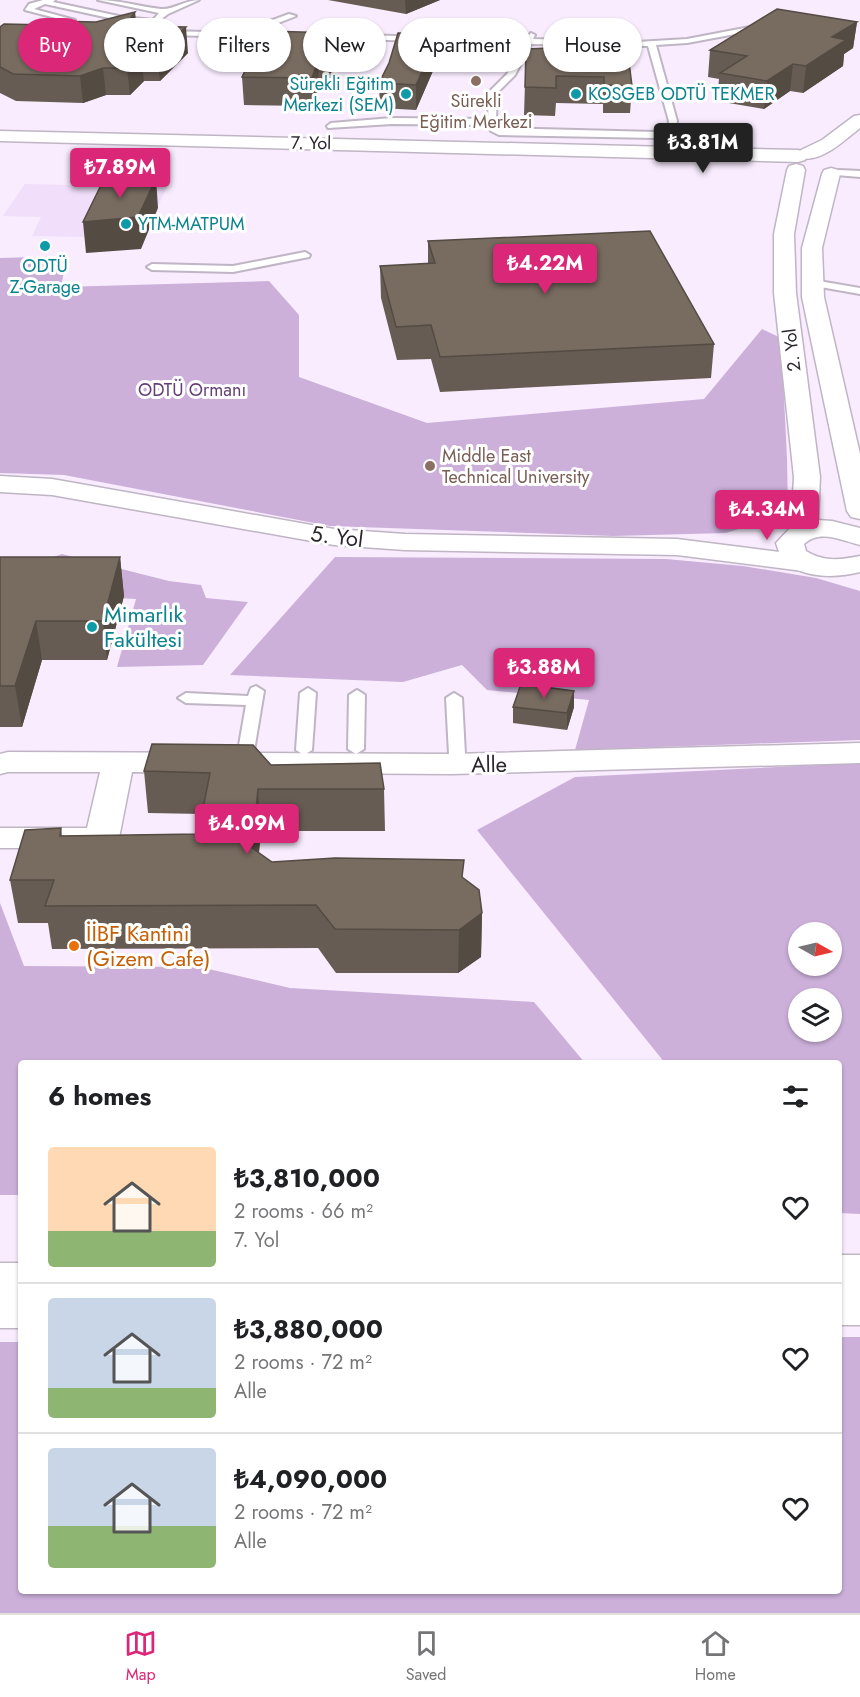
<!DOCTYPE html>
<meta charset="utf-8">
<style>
:root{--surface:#fff;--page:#f6f6f6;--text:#202124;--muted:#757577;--line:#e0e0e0;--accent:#db2777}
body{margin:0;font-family:Jost,sans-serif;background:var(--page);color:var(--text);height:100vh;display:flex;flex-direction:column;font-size:22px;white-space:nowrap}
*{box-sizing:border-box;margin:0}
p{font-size:20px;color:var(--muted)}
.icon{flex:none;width:33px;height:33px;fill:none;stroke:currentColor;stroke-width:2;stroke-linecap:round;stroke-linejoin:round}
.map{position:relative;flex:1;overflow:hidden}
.drawer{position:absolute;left:18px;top:1060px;width:824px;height:534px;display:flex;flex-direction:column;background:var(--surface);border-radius:6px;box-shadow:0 2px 4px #0004}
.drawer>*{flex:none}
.top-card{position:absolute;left:18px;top:18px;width:825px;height:54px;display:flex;gap:12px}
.needle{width:39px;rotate:98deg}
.fabs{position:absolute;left:788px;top:922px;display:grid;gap:12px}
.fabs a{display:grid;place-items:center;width:54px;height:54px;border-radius:50%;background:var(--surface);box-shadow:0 2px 4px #0004;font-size:30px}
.price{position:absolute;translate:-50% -51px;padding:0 14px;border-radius:6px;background:var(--accent);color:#fff;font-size:20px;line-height:39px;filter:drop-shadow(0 2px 3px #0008)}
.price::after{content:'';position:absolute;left:50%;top:36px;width:18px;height:14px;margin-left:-9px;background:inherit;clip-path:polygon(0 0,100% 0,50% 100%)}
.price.active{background:#222;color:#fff}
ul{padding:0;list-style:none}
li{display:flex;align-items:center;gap:18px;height:150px;padding:0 30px}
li+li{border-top:2px solid var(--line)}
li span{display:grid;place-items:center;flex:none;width:168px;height:120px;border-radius:6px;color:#555}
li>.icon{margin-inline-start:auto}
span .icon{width:72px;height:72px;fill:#fffc;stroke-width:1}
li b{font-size:26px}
h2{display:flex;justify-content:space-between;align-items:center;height:72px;padding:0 30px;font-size:26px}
.pill{padding:0 21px;border-radius:27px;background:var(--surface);box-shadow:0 2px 4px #0004;font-size:21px;line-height:54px}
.pill.active{background:var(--accent);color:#fff}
.tabs{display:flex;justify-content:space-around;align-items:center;height:84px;border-top:2px solid var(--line);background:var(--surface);font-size:16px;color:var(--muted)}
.tabs a{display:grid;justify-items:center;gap:3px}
.tabs .active{color:var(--accent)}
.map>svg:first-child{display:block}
.built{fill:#f8ecfe;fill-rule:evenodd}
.green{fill:#f1defa}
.forest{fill:#ccb0da;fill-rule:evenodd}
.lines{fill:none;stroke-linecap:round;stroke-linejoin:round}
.lane-casing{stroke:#bfb5c4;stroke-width:4}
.street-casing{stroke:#bfb5c4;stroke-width:3}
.secondary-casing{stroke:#bfb5c4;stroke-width:3}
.lane{fill:#fff;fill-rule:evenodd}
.street{fill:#fff;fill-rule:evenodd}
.secondary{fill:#fff;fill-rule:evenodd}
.wall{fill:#675c53}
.shaded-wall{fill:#544b43}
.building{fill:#786b60;stroke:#544b43;stroke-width:1.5}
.education-dot{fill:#8d6e63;stroke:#fff;stroke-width:2}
.culture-dot{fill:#0f9aa8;stroke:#fff;stroke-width:2}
.food-dot{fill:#e8710a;stroke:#fff;stroke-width:2}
.labels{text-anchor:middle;stroke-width:6;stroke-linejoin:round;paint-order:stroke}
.far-culture-label{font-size:18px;fill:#0d838f;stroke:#fff;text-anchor:start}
.far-education-label{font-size:18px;fill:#785e54;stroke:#fff}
.far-street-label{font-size:18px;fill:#2a262c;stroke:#fff}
.far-park-label{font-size:18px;fill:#643f75;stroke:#fff}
.street-label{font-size:22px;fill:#2a262c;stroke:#fff}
.culture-label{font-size:22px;fill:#0d838f;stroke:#fff;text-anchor:start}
.food-label{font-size:22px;fill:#c56008;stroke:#fff;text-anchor:start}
</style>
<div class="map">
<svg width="860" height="1613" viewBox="0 0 860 1613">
<rect width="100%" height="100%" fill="#fdf8ff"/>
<path class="built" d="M0,0H860V1613H0ZM798,933H831V966H798ZM798,999H831V1032H798ZM21,1064H838V1592H21Z"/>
<path class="green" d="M25,184L167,187L158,206L87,237L32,236L41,217L3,216Z"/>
<path class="forest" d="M67,256L61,287L269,281L299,315V377L427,423L704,399L762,329L781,338L787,458L788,513L726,533L613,536L330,526L64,475L0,473V258Z
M62,554L169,581L201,585L206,598L248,602L203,665L117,667L136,599L1,592L36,563Z
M335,557L666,559L743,566L816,578L860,591V740L575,750L589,700L487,690L462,665L403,682L230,675Z
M860,763V1214L839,1213L838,1064L665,1063L477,830L575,777ZM798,933H831V966H798ZM798,999H831V1032H798Z
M0,903L24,966L200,967L290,988L534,1002L585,1063L21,1064V1195H0Z
M839,1337H860V1613H0V1342H21V1592H838Z"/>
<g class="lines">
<g class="lane-casing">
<path id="lane" d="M43,0H55L53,2L123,17L153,20L159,13L98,0C120,0 140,7 161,9C173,10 186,0 199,0L168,14L155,24L123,21L45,4L34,9L75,20L71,22L25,10L29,4Z
M289,14L296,16L253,33L287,34V38H284L166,35L162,33L166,31L249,33L248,29Z
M765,24H768V28L687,43L656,45L677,121L675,134L656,138L499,135L491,131L488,125L392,124L328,128L327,126L331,123L392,118L488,119L489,92L507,74L523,44L316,38L312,36L316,34L525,39L531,33L535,35L533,39L637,42L687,39ZM531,44L648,46L669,121L668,130L656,132L498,128L497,125L507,122L496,119L497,93L515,75Z
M839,170L860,171V177L836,175L834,173Z
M305,252L310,255L309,257L233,272L152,270L147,267L152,264L233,266Z
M813,280L860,288V294L809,285V281Z
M256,686L264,691L254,751L246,756L238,751L246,705L186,703L178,698L186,693L248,696L251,688Z
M308,688L316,693L312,750L304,755L296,750L300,693Z
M357,690L365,695L364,749L356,754L348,749L349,695Z
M454,693L462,698L465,754L457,759L449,754L446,698Z"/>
</g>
<g class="street-casing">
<path id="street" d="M0,131L798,150L805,152L807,156L805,160L798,162L0,141Z
M0,476L52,479L334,529L405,534L677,539L811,556L821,558L825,564L821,570L811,572L677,555L405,550L334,545L52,495L0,492Z
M860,743V763L452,774L132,772L119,838L114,845L102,848H0V828H87L100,772H8L0,774V754L8,752L452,754Z"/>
</g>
<g class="secondary-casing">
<path id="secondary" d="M860,115V128C845,140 821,163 801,158L798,154L801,150L822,140L854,116Z
M796,164L803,166L805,170L794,234L796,293L820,477L818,520L832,521L860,528V545C841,540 820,529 804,544L806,551C823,562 841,560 860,556V572C837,578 803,579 784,561C780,556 778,549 776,543L791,527L794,477L774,293V234L787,170L789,166Z
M831,168L838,170L840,174L822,248L824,297L860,454V519L851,517L847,511L802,297V248L822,174L824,170Z
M838,1255H860V1325H838Z
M0,1263H21V1328H0Z"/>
</g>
<use href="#lane" class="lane"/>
<use href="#street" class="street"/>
<use href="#secondary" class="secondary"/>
</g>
<path class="wall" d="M328,0H440L406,14Z
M135,12L136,26L188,53L160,81H144L130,95H106L83,103L16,101L0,93V27L96,22Z
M857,22L853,48L844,54L843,66L803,93L790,91L764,109L717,101L719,79L708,77L710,50Z
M264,31L338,59L328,87H319L313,106L244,105L242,77Z
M439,34V57L416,110L380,108L379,83Z
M526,49H597L621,54L632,86L630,113H603V104L556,103L555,116L524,115Z
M428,241L714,344L711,378L440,392L431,359L397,360L381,298L380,266L428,264Z
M0,557H120L124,596L107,660H42L22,727H0Z
M513,707H574L567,730L513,723Z
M271,765L384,789L385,831H261L259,853L272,862L463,878L482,913L481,957L458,973H336L318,948L52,949L48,923H18L10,880L61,828L62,836L198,834L202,814L148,813L144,771Z"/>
<path class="shaded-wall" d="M405,0H440L406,14Z
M135,12L137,38L125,26Z
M857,22L853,48L844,54L843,66L803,93L806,66L832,37Z
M186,27L188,53L160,81L157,54Z
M338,33V59L328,87L327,60Z
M439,34V57L416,110V85Z
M141,54L144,81L130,95L127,68Z
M318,60L319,87L313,106L312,78Z
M793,64L790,91L764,109L767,81Z
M103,68L106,95L83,103L80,76Z
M156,178L158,208L141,249L86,253L83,222Z
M120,557L124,596L107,660L103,621Z
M36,621L42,660L22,727L15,686Z
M574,691V707L567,730V713Z
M258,789L261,831L255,890L252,848Z
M482,913L481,957L458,973L459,930Z"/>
<path class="building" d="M777,9L857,22L832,37L846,40L806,66L793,64L767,81L720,73L747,56L710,50Z
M135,12L125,26L186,27L157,54H141L127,68H103L80,76L13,74L0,67V27L4,24L50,25L53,21L96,22Z
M264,31L338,33L327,60H318L312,78L242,77Z
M398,33L439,34L416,85L379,83L389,63Z
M597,46V49L621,50V54H628L632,86L604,85V77L556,76V88L525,87L526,49Z
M105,177L156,178L138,217L83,222Z
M650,231L714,344L440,357L431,325L396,327L380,266L435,263L428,241Z
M0,557H120L103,621H36L15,686H0Z
M521,684L574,691L567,713L513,707Z
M152,744L253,745L271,765L380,763L384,789H258L252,848L272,862L335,858L464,860L462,877L479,890L482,913L459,930L335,929L316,905L45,906L54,880H10L25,830L61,828L60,836L198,834L210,773L144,771Z"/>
<g class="education-dot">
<circle cx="476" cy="81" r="6"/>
<circle cx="430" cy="466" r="6"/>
</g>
<g class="culture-dot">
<circle cx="406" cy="94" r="6"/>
<circle cx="576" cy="94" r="6"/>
<circle cx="126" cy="224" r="6"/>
<circle cx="45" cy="246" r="6"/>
<circle cx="92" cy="627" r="6"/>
</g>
<circle class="food-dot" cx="74" cy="946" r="6"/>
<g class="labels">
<g class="far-culture-label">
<text x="394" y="90" text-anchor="end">Sürekli Eğitim<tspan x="394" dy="21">Merkezi (SEM)</tspan></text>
<text x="588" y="100">KOSGEB ODTÜ TEKMER</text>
<text x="138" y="230">YTM-MATPUM</text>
<text x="45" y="272" text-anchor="middle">ODTÜ<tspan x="45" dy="21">Z-Garage</tspan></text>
</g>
<g class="far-education-label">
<text x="476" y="107">Sürekli<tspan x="476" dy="21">Eğitim Merkezi</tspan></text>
<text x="442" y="462" text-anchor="start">Middle East<tspan x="442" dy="21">Technical University</tspan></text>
</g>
<g class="far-street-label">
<text transform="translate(311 143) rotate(1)" y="6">7. Yol</text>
<text transform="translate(792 350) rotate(-97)" y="6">2. Yol</text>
</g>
<g class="far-park-label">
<text x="192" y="396">ODTÜ Ormanı</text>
</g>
<g class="street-label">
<text transform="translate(337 536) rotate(7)" y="8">5. Yol</text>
<text transform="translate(489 764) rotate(-1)" y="8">Alle</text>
</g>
<g class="culture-label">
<text x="104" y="622">Mimarlık<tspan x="104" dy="25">Fakültesi</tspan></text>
</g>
<g class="food-label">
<text x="86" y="941">İİBF Kantini<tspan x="86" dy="25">(Gizem Cafe)</tspan></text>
</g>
</g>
</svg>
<div class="fabs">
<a><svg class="needle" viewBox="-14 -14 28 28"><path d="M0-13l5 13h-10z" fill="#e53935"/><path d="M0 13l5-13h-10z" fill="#757577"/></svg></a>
<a><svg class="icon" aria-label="layers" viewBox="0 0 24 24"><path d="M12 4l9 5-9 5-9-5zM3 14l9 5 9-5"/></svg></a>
</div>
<b class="price active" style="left:703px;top:174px">₺3.81M</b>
<b class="price" style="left:120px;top:199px">₺7.89M</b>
<b class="price" style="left:545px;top:295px">₺4.22M</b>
<b class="price" style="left:767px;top:541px">₺4.34M</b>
<b class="price" style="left:544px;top:699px">₺3.88M</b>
<b class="price" style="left:247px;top:855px">₺4.09M</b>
<div class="top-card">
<a class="pill active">Buy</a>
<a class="pill">Rent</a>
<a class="pill">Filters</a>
<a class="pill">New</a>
<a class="pill">Apartment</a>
<a class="pill">House</a>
</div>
<section class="drawer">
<h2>6 homes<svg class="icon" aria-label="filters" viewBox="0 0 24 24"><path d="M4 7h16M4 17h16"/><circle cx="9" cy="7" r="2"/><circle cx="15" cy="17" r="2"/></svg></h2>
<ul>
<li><span style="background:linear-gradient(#ffd9b3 70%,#8fb573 0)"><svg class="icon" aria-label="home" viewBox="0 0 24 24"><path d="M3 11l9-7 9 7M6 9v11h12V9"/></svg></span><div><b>₺3,810,000</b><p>2 rooms · 66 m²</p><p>7. Yol</p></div><svg class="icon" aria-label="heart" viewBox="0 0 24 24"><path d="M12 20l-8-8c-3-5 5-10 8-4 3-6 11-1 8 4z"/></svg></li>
<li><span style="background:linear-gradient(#c9d6e8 75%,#8fb573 0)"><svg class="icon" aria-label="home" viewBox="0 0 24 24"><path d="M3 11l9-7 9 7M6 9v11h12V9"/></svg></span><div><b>₺3,880,000</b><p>2 rooms · 72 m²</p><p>Alle</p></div><svg class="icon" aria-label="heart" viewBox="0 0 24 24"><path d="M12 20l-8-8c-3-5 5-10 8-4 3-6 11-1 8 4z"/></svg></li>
<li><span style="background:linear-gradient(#c9d6e8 65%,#8fb573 0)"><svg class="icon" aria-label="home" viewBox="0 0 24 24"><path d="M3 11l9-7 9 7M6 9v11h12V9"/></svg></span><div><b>₺4,090,000</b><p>2 rooms · 72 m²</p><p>Alle</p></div><svg class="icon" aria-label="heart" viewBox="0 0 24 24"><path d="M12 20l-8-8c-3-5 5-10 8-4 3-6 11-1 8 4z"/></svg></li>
</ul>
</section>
</div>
<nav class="tabs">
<a class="active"><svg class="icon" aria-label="map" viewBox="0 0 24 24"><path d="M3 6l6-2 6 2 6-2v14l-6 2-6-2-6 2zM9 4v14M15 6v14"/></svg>Map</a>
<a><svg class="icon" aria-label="saved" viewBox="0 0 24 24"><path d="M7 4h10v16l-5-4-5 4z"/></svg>Saved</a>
<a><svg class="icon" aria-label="home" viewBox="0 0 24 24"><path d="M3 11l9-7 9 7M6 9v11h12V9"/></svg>Home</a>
</nav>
